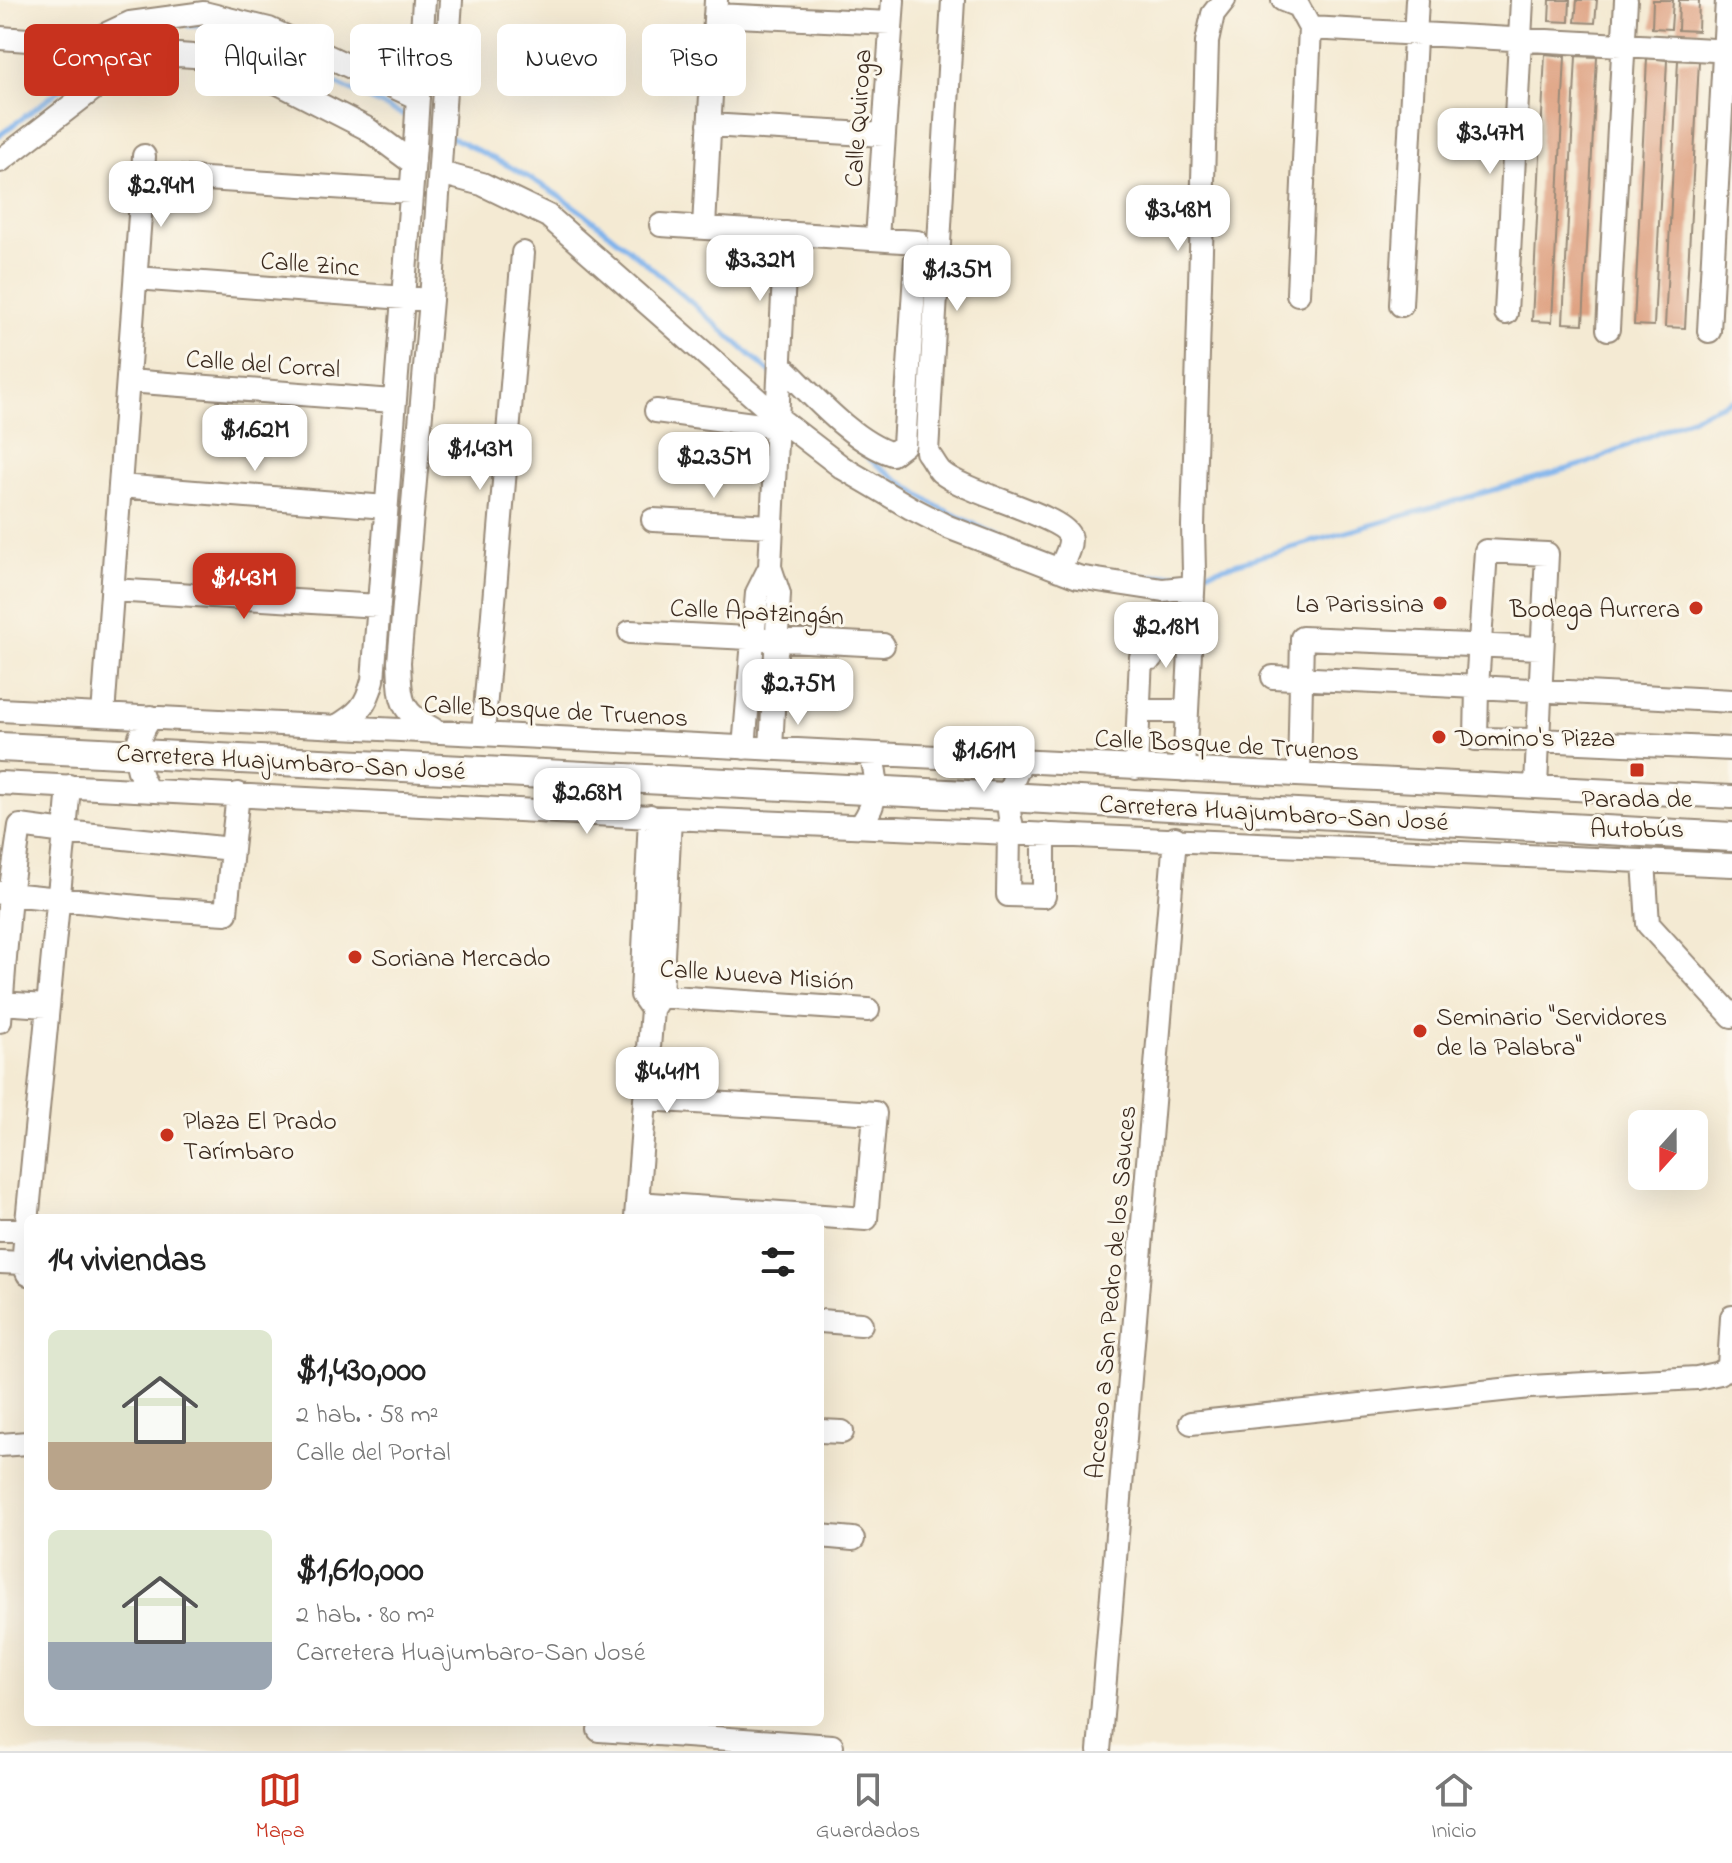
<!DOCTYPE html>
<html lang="es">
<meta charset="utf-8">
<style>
:root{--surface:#fff;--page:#f2f2f2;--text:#222;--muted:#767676;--line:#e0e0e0;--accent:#c8321e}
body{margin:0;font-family:"Indie Flower",sans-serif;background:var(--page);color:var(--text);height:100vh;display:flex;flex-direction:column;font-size:30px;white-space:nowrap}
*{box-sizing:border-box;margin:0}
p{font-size:26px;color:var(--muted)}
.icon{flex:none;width:44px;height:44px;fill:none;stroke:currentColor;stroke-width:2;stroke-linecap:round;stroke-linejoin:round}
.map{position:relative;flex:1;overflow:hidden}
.sheet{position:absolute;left:24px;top:1214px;width:800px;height:512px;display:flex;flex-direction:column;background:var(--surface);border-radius:12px;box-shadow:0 8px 32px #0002}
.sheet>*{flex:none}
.banner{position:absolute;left:24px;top:24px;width:800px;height:72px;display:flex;gap:16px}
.needle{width:52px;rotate:201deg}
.fabs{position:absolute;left:1628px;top:1110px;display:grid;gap:16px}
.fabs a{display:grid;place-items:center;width:80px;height:80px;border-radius:12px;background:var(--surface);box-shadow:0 8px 32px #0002;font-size:40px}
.price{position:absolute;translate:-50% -68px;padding:0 18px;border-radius:16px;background:#fff;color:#222;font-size:26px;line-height:52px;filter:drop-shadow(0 2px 4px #0008)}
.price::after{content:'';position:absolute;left:50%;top:48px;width:24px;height:18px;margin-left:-12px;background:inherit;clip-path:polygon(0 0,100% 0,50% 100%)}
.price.on{background:var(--accent);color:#fff}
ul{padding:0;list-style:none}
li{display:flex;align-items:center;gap:24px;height:200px;padding:0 24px}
li span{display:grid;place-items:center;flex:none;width:224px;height:160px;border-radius:12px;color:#555}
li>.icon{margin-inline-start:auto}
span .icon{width:96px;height:96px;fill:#fffc;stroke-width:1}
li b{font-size:34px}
h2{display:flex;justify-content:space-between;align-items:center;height:96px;padding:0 24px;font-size:34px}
.tag{padding:0 28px;border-radius:12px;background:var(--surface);box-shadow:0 8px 32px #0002;font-size:28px;line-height:72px}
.tag.on{background:var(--accent);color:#fff}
.dock{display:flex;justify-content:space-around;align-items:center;height:112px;border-top:2px solid var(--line);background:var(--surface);font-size:22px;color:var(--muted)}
.dock a{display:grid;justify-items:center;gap:4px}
.dock .on{color:var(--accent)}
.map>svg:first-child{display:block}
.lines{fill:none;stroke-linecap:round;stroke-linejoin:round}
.stream{stroke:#7eb2ec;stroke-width:5}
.building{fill:#dfa383}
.minor-casing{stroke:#988a78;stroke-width:26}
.major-casing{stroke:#988a78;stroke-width:32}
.minor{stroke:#fff;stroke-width:22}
.major{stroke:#fff;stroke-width:28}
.poi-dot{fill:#c8321e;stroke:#fbf7ec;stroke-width:3}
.labels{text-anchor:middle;stroke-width:6;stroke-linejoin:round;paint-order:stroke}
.street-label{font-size:26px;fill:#3b2a1e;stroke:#fbf7ec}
.poi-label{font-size:26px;fill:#3b2a1e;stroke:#fbf7ec;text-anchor:start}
</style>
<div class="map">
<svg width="1732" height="1751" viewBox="0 0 1732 1751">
<rect width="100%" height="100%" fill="#fbf7ec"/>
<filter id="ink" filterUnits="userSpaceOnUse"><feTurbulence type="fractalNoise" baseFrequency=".0125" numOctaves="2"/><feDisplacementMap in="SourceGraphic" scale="16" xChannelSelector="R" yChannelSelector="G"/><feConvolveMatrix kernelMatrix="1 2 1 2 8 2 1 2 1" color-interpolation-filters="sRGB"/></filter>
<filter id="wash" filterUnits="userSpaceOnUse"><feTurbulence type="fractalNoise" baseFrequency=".006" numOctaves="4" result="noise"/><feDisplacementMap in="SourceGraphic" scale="32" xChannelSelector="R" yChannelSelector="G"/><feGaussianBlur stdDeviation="1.8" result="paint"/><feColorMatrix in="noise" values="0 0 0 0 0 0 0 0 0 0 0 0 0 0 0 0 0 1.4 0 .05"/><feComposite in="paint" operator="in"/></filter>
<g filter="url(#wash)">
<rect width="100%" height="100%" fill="#f4ead3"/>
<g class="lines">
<path class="stream" d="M188,26H214L410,118
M0,135L109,53L170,27
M448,136C490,156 533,177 571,204C642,256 707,317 773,375
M856,447L874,463L938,507L996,534
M1198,572L1210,571L1588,463L1732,400
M1143,577L1188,573"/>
</g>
<g id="blocks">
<path class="building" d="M1550,0H1570L1569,22L1549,21Z
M1577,0H1597L1595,23L1575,22Z
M1653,0H1673L1671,29L1652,28Z
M1679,0H1699L1698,31L1678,30Z
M1545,54L1565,56L1552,322L1532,321Z
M1576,56L1597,57L1583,324L1563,323Z
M1647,58L1667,60L1654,326L1634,325Z
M1678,60L1699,61L1685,328L1665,327Z"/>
</g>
</g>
<g filter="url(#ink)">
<use href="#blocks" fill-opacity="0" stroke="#988a78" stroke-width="2"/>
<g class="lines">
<g class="minor-casing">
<path id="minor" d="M953,0L927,452C932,458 936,467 941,472C965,493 1060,515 1069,535C1073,545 1063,561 1059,570
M1283,0L1298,6L1310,28L1732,51
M715,15L891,23
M0,38L85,44L130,23L204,13L269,29L418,98
M709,125L884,135
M144,156L143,175L411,192
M0,161L114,73L145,61L178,55L209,57L278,83L366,128L413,163
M440,173L482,184L548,216L777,417L843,468L911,508L948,527L1078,577L1163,590L1193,587
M661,225L917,242L904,445L892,454C851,441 811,393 780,364
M704,227L716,0
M877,239L893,0
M136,278L418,299
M1298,294L1310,28
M1401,305L1417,0
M1506,313L1522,0
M1608,329L1626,0
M1709,331L1727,0
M128,381L393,401
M656,411L776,427
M120,486L386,507
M653,520L772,526
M112,590L379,606
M630,632L883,645
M1273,677L1477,687L1476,739L1538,740C1541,678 1544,616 1547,554L1486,551L1477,687L1732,701
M0,710L1732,797
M1139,711H1187
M103,715L143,175
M336,727C359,713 366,707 373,680L415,145L424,0
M433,729C398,711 401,699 399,662L431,300L451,0
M483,734L523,253
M744,748L757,593L770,567
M771,749L779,594L770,567L786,233
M1136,768L1141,657L1152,658L1156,619L1191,620
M1184,770L1194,573L1193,526L1207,42L1213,14L1224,0
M1299,775L1302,638L1541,648
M0,783L670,818L1732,865
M69,786L65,832L232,849L238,794
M1536,787L1538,740L1732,749
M147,789C131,760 133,744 151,717
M861,825C878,801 880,781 870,754
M1009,832L1008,895L1044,896V834
M1014,833C1005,806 1007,787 1022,763
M1644,861L1648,924L1732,1016
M0,893L158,909L226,913L232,849
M642,995L868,1010
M0,1003L46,1006
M649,1005L642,995L650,816
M0,1021L10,894L20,826L65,832L23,1263L28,1274
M637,1203L866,1219L875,1113L645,1099
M636,1217L652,1009L661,995L670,818
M0,1230H26
M0,1262L23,1263
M820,1321L861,1324
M1191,1423L1530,1387L1697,1378L1720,1373L1729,1366L1732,1317
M820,1431L842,1432
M0,1445L28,1443
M820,1536L853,1539
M599,1730L832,1746
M1099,1751L1175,838"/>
</g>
<g class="major-casing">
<path id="major" d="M0,747L1007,797L1732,837"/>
</g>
<use href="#minor" class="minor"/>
<use href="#major" class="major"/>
</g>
</g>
<g class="poi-dot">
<circle cx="1440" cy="603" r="8"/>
<circle cx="1696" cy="608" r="8"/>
<circle cx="1439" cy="737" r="8"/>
<rect x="1629" y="762" width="16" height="16" rx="4"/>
<circle cx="355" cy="957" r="8"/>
<circle cx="1420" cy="1031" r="8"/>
<circle cx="167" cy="1135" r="8"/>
</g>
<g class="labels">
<g class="street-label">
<text transform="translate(857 118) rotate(-86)" y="9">Calle Quiroga</text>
<text transform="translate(310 263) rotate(4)" y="9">Calle Zinc</text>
<text transform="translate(263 363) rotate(4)" y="9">Calle del Corral</text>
<text transform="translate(757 611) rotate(3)" y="9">Calle Apatzingán</text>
<text transform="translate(556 710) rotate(3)" y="9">Calle Bosque de Truenos</text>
<text transform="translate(1227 744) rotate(3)" y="9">Calle Bosque de Truenos</text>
<text transform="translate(291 761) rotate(3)" y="9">Carretera Huajumbaro-San José</text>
<text transform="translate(1274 812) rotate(3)" y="9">Carretera Huajumbaro-San José</text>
<text transform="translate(757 974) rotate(4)" y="9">Calle Nueva Misión</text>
<text transform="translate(1110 1292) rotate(-85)" y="9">Acceso a San Pedro de los Sauces</text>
</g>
<g class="poi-label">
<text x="1424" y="612" text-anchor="end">La Parissina</text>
<text x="1680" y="617" text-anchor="end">Bodega Aurrera</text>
<text x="1455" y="746">Domino's Pizza</text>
<text x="1637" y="807" text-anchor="middle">Parada de<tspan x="1637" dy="30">Autobús</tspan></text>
<text x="371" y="966">Soriana Mercado</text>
<text x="1436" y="1025">Seminario "Servidores<tspan x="1436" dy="30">de la Palabra"</tspan></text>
<text x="183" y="1129">Plaza El Prado<tspan x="183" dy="30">Tarímbaro</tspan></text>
</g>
</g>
</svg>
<div class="fabs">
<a><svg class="needle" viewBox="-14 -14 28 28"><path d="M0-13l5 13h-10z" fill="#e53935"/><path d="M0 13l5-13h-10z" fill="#767676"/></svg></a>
</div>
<b class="price" style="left:1490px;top:176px">$3.47M</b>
<b class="price" style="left:161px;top:229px">$2.94M</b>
<b class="price" style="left:1178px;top:253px">$3.48M</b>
<b class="price" style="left:760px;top:303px">$3.32M</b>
<b class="price" style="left:957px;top:313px">$1.35M</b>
<b class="price" style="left:255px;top:473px">$1.62M</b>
<b class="price" style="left:480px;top:492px">$1.43M</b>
<b class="price" style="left:714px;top:500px">$2.35M</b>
<b class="price on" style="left:244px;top:621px">$1.43M</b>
<b class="price" style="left:1166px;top:670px">$2.18M</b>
<b class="price" style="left:798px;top:727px">$2.75M</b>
<b class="price" style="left:984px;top:794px">$1.61M</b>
<b class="price" style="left:587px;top:836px">$2.68M</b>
<b class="price" style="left:667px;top:1115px">$4.41M</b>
<div class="banner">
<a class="tag on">Comprar</a>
<a class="tag">Alquilar</a>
<a class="tag">Filtros</a>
<a class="tag">Nuevo</a>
<a class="tag">Piso</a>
</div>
<section class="sheet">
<h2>14 viviendas<svg class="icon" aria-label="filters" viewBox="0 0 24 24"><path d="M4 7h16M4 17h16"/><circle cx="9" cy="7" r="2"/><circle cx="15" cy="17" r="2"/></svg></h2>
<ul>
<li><span style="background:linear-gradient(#dfe7d0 70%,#b9a48a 0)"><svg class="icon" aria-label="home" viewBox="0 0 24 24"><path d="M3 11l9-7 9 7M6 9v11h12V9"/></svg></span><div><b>$1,430,000</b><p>2 hab. · 58 m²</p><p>Calle del Portal</p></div></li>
<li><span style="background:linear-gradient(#dfe7d0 70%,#9aa5b1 0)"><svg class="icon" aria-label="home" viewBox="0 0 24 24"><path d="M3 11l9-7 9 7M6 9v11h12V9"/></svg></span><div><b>$1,610,000</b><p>2 hab. · 80 m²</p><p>Carretera Huajumbaro-San José</p></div></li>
</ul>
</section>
</div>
<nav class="dock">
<a class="on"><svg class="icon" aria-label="map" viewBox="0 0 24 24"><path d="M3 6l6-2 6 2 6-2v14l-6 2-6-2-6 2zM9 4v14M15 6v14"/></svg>Mapa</a>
<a><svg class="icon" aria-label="saved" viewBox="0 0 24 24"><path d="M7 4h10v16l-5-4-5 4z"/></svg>Guardados</a>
<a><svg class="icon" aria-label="home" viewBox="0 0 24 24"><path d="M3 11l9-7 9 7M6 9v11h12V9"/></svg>Inicio</a>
</nav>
